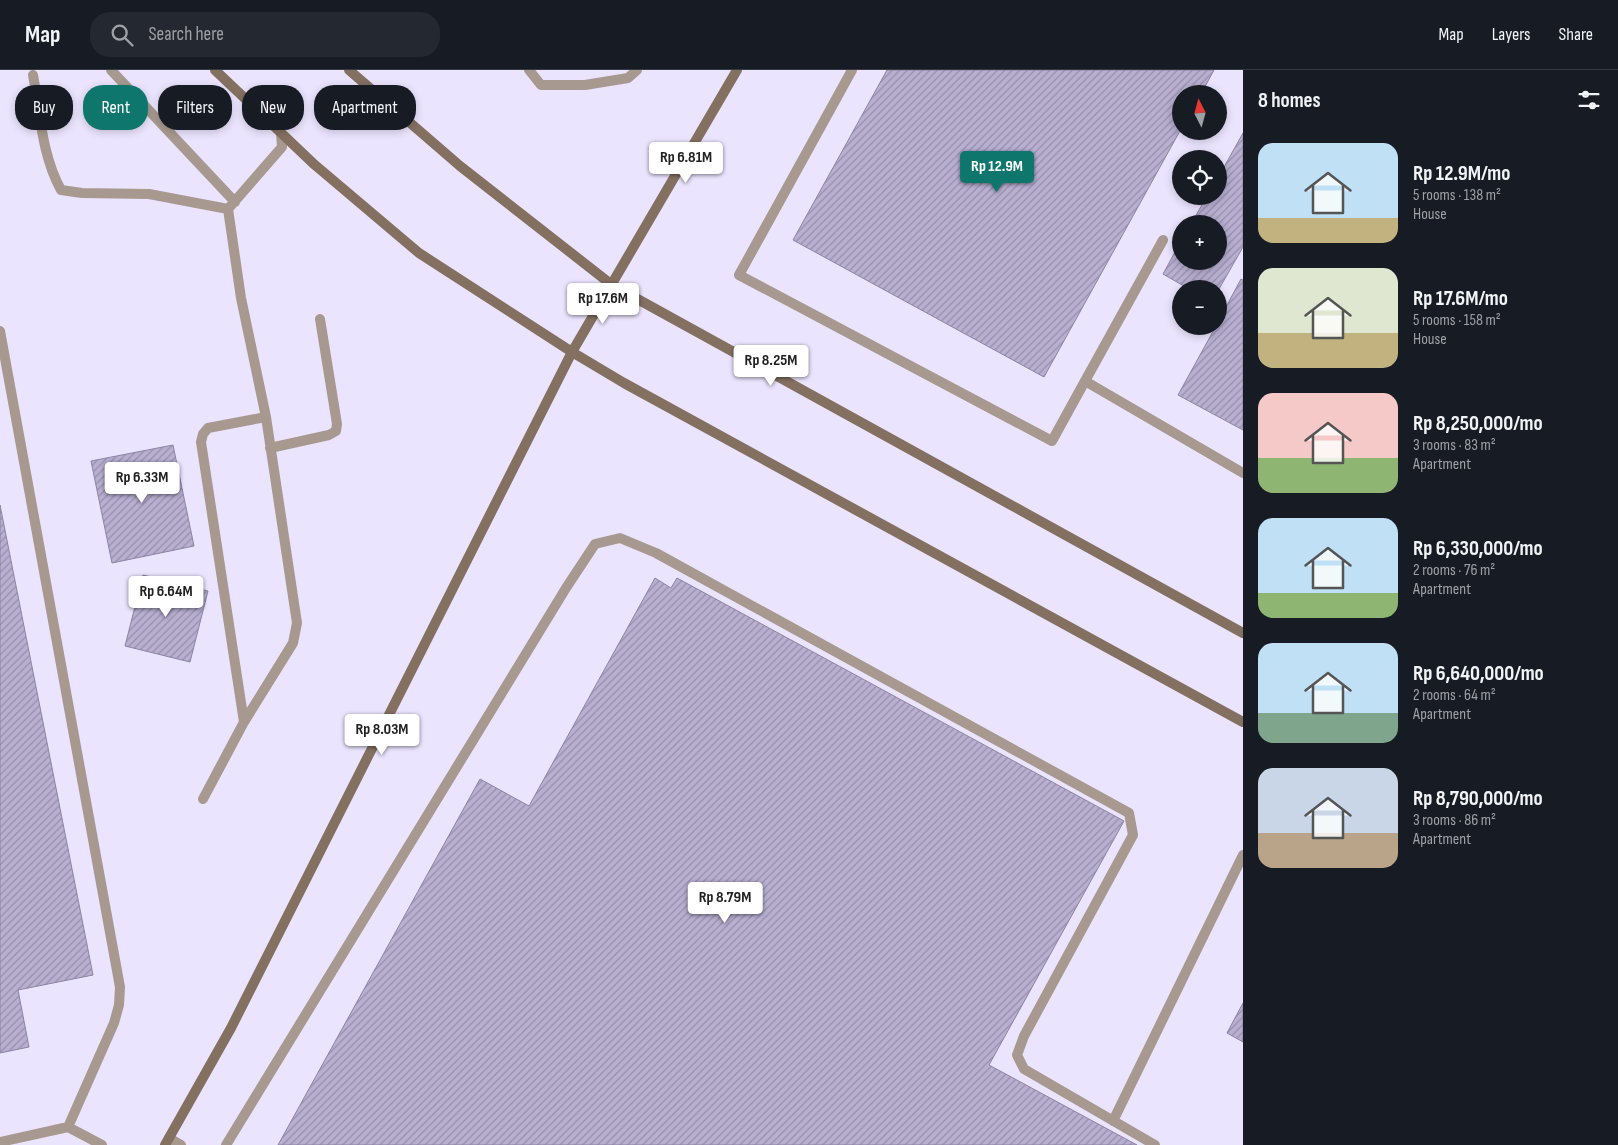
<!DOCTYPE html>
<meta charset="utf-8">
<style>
:root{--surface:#171b24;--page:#242831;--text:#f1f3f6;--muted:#9ea1a6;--line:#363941;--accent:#0f766e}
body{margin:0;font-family:"Sofia Sans Condensed",sans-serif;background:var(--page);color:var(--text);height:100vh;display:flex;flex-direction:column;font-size:19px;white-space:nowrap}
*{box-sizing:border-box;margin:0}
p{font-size:16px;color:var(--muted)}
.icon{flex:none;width:28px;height:28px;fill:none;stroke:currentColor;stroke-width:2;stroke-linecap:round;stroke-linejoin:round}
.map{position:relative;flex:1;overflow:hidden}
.side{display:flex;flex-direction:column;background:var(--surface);width:375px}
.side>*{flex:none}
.hud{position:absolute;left:15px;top:15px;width:475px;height:45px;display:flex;gap:10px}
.needle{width:32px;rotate:354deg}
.buttons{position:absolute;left:1172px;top:15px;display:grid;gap:10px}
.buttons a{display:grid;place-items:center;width:55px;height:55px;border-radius:50%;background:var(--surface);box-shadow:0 2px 8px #0003;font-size:25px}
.price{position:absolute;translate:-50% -42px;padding:0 11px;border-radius:5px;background:#fff;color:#222;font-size:16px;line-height:32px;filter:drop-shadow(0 1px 2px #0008)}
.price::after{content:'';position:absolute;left:50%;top:30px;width:15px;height:11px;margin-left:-8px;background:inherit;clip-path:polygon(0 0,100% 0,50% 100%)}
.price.selected{background:var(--accent);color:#fff}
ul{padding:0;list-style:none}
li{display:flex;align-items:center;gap:15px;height:125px;padding:0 15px}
li span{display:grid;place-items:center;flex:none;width:140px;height:100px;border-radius:15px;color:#555}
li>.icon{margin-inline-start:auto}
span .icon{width:60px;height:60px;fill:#fffc;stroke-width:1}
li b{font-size:21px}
h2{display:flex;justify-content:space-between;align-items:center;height:60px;padding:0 15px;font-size:21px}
.tag{padding:0 18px;border-radius:20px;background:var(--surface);box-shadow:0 2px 8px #0003;font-size:18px;line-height:45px}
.tag.selected{background:var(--accent);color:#fff}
header{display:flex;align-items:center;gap:30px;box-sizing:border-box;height:70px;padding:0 25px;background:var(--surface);border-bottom:1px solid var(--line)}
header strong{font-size:24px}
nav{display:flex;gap:28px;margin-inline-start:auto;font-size:18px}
.search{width:350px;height:45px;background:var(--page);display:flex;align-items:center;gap:12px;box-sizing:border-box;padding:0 18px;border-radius:20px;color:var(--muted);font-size:19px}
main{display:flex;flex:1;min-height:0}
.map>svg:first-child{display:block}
.built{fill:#ebe4fe;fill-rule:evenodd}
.building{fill:url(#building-hatch);stroke:#8c83a4}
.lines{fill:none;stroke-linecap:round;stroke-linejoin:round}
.lane{stroke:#a7998f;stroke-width:10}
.secondary{stroke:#847061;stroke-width:10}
</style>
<header>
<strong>Map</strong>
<div class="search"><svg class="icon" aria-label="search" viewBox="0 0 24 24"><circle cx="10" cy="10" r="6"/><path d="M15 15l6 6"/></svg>Search here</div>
<nav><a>Map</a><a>Layers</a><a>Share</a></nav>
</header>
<main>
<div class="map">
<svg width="1243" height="1075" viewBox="0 0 1243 1075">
<defs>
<pattern id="building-hatch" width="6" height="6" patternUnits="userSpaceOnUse" patternTransform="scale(1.25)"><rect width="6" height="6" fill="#b8afd1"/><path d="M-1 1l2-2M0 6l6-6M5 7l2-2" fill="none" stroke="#978fab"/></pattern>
</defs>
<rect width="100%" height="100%" fill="#f0edfb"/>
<path class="built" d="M0,0H1243V1075H0ZM1181,24H1219V61H1181ZM1181,89H1219V126H1181ZM1181,154H1219V191H1181ZM1181,219H1219V256H1181Z"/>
<path class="building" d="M887,0H1214L1201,24H1181V59L1044,307L793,170Z
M1243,63V177L1219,219H1189L1163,204L1181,171V191H1219V154H1191L1207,126H1219V106Z
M1241,209L1243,210V360L1178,325L1216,256H1219V250Z
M173,375L194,476L112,493L91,391Z
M0,435L93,905L18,920L29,977L0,983Z
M143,505L208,521L190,592L125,576Z
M655,508L671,518L677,508L1124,751L989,995L1137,1075H278L480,709L529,736Z
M1243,933V972L1227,963Z"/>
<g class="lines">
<path class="lane" d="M111,0L235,132
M529,0L541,15H585L628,8L637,0
M852,0L739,205L1052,371L1085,311
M33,5C40,43 42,86 61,120L82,123L149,124L228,139
M1163,170L1085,311L1243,403
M0,261L120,917L119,935L114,953L68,1057
M270,378L329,365L336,361L337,354L320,249
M244,652L201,372L203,364L208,358L266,347
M203,729L244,652L293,573L297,553L266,347L241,228L228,139L282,77L281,63
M1113,1051L1243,785
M169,1068L181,1075
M0,1072L68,1057L102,1075
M226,1075L566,518L595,474L620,468L656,483L1129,743L1133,765L1024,966L1017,985L1024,999L1155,1075"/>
<path class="secondary" d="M215,0L315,95L419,183L572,282L624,313L1243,652
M349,0L460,96L612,215L1243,563
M165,1075L231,958L572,282L737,0"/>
</g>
</svg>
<div class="buttons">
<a><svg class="needle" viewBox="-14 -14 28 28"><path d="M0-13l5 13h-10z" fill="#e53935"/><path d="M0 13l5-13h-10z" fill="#9ea1a6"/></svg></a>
<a><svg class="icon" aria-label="locate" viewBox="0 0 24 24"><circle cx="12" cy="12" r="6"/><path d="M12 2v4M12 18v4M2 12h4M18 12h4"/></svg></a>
<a>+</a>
<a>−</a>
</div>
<b class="price" style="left:686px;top:114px">Rp 6.81M</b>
<b class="price selected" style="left:997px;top:123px">Rp 12.9M</b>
<b class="price" style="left:603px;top:255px">Rp 17.6M</b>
<b class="price" style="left:771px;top:317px">Rp 8.25M</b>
<b class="price" style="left:142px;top:434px">Rp 6.33M</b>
<b class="price" style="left:166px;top:548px">Rp 6.64M</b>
<b class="price" style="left:382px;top:686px">Rp 8.03M</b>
<b class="price" style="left:725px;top:854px">Rp 8.79M</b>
<div class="hud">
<a class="tag">Buy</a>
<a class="tag selected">Rent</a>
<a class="tag">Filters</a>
<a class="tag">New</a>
<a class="tag">Apartment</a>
</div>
</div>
<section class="side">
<h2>8 homes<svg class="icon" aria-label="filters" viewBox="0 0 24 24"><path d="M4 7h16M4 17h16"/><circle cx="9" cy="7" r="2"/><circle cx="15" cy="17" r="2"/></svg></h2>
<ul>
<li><span style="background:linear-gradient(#bfe0f5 75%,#c2b280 0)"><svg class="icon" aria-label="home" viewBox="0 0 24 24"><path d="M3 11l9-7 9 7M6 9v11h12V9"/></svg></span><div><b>Rp 12.9M/mo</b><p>5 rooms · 138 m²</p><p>House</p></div></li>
<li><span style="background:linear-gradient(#dfe7d0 65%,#c2b280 0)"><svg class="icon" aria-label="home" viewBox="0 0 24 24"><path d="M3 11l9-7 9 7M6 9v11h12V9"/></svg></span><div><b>Rp 17.6M/mo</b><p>5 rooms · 158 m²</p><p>House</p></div></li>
<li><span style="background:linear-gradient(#f6c9c9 65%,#8fb573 0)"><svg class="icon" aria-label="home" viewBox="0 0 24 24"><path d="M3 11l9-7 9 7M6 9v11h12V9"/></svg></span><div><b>Rp 8,250,000/mo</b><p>3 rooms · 83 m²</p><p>Apartment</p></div></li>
<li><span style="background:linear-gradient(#bfe0f5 75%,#8fb573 0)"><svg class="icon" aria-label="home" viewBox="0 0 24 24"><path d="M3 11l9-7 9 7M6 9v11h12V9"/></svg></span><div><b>Rp 6,330,000/mo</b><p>2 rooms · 76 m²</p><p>Apartment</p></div></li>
<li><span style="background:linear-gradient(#bfe0f5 70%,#7fa58c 0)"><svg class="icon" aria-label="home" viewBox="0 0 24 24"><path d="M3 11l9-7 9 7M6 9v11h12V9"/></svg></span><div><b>Rp 6,640,000/mo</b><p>2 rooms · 64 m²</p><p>Apartment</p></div></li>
<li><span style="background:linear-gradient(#c9d6e8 65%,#b9a48a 0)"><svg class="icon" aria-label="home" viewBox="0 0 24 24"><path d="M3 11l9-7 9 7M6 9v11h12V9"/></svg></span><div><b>Rp 8,790,000/mo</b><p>3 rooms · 86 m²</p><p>Apartment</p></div></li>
</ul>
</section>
</main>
